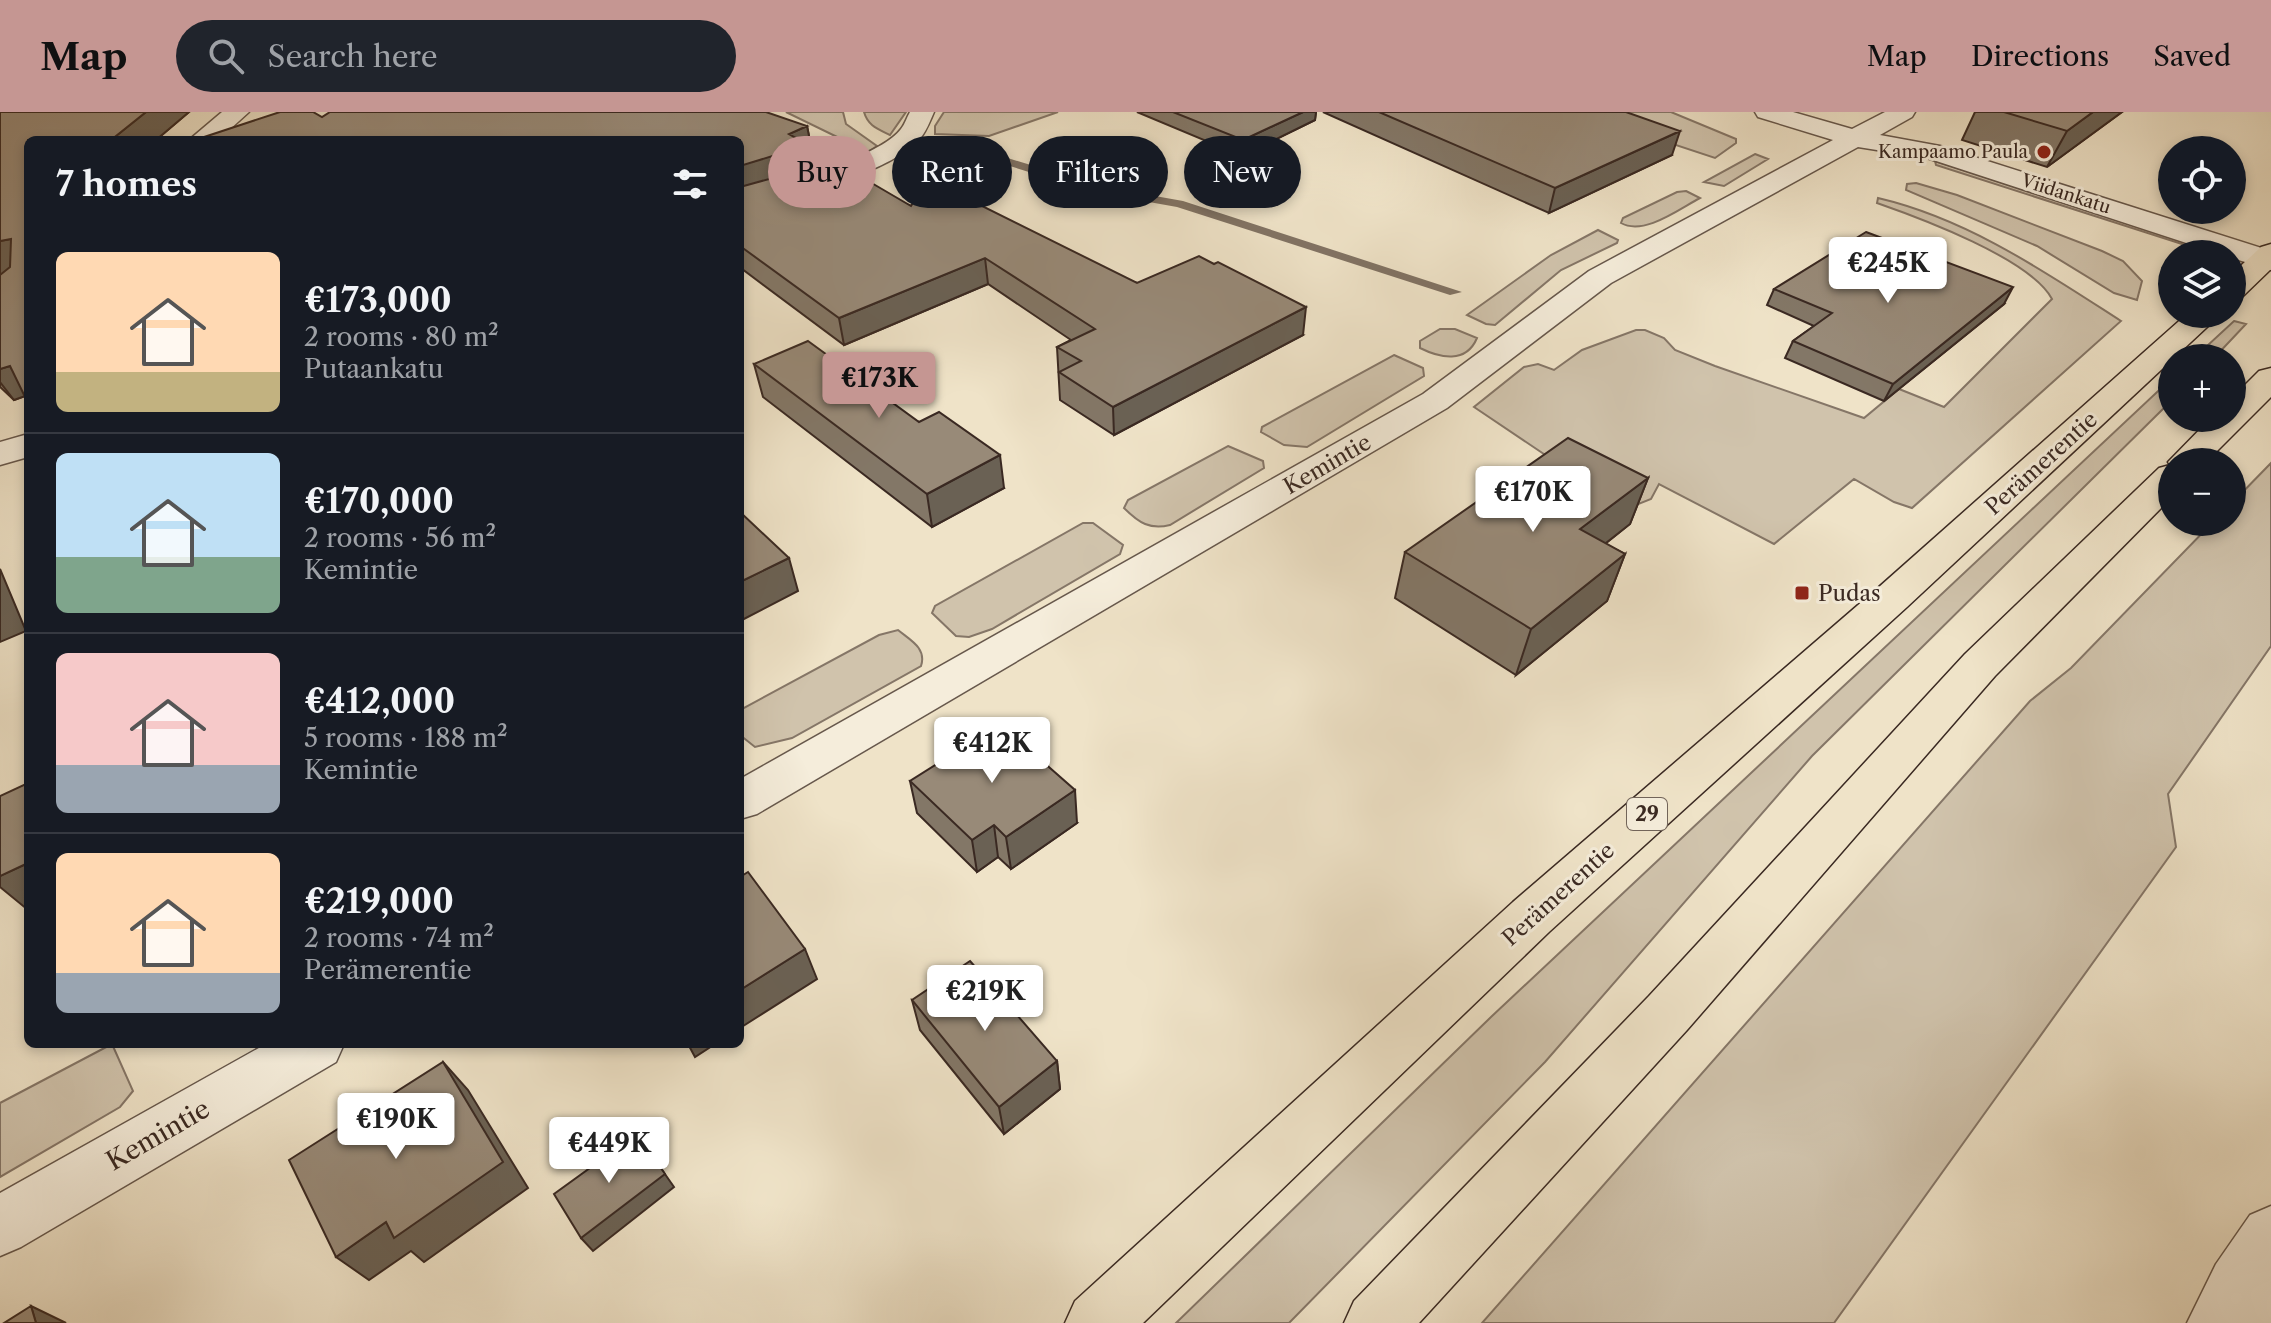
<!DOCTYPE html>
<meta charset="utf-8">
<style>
:root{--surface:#171b24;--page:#20242c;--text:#f1f3f6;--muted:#9ea1a6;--line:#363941;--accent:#c59692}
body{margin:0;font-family:"Libre Caslon Text",serif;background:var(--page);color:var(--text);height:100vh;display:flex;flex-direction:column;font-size:30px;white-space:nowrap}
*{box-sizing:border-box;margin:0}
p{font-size:26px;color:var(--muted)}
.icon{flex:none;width:44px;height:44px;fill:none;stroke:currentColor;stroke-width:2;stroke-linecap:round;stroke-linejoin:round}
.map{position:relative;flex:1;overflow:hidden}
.sheet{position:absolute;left:24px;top:24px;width:720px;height:912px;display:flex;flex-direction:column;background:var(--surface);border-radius:12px;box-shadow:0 4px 12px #0003}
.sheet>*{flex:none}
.hud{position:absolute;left:768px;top:24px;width:760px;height:72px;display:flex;gap:16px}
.controls{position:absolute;left:2158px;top:24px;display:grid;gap:16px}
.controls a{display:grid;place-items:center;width:88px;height:88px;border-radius:50%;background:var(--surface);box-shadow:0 4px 12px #0003;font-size:40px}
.price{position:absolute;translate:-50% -68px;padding:0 18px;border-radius:8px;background:#fff;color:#222;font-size:26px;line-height:52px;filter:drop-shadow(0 2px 4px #0008)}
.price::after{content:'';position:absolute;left:50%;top:48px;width:24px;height:18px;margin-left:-12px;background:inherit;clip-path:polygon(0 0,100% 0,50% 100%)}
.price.active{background:var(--accent);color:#111}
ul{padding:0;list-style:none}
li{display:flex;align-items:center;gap:24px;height:200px;padding:0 32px}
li+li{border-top:2px solid var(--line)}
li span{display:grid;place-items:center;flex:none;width:224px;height:160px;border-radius:12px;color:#555}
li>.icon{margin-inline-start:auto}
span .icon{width:96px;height:96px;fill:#fffc;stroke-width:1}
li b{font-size:34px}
h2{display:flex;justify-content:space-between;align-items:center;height:96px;padding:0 32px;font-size:34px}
.tag{padding:0 28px;border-radius:36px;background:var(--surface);box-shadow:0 4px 12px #0003;font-size:28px;line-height:72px}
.tag.active{background:var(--accent);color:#111}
header{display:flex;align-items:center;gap:48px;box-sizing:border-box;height:112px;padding:0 40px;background:var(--accent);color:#111}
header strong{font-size:38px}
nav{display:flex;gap:44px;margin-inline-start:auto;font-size:28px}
.search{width:560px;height:72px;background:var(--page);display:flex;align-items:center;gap:20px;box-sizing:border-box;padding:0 28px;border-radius:44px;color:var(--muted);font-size:30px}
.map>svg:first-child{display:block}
.green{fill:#d0c3ac;stroke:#857667;stroke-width:2}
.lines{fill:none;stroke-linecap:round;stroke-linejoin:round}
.stream{fill:#817364;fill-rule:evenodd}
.street-casing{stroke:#67584c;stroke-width:3}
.highway-casing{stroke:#3a2922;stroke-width:3}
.street{fill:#f5eddb;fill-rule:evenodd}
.highway{fill:#efe3c8;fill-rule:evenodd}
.wall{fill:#837767;stroke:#3a2922;stroke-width:2}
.shaded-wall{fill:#6a6154;stroke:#3a2922;stroke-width:2}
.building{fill:#988a78;stroke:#3a2922;stroke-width:2}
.poi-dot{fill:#8f2418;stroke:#f5eddb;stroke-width:3}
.labels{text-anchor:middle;stroke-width:6;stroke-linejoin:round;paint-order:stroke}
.far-poi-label{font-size:18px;fill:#3a2922;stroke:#f5eddb;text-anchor:end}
.far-street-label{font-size:18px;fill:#3a2922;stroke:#f5eddb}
.shield{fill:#f5eddb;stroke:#72645a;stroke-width:2}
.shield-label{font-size:20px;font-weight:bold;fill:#3a2922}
.street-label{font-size:22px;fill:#3a2922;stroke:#f5eddb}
.poi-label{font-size:22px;fill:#3a2922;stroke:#f5eddb;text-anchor:start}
.near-street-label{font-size:26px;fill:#3a2922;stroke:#f5eddb}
</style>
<header>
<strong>Map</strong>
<div class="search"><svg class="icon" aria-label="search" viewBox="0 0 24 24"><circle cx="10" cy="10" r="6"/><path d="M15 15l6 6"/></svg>Search here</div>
<nav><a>Map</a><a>Directions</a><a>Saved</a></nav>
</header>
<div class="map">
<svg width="2271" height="1211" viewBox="0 0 2271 1211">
<rect width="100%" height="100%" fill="#efe3c8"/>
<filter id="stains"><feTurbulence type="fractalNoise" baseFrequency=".0025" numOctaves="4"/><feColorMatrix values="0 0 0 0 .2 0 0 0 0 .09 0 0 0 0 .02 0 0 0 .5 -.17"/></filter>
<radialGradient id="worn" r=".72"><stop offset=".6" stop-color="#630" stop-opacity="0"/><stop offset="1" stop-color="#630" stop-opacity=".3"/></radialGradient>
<path class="green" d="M786,0H843L846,12L877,34L868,40Z
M864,0H906L890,23C878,17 868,14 864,0Z
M944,0H1058L989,24L935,22V14Z
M1576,0H1671L1736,27V31L1715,46Z
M1755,42L1768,47L1724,74L1704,70Z
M1935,49L2194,132V136L1936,53Z
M1916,71L1957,83L2102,139L2123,149L2142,169L2137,188L2114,181L2037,134L1906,78L1907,72Z
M1686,79L1700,86C1679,97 1644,124 1621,111L1623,106L1677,80Z
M1878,86C1968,107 2045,160 2121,209L1912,396L1894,390L1854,367L1774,432L1659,372L1651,387L1636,393L1590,373L1474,295L1524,255L1538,252L1554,258L1582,238L1636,218H1645L1664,226L1675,238L1715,254L1864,306L1899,277L1944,295L2052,187C2031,147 1920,106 1877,91Z
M1598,118L1618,128L1617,131L1561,158L1495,213L1486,212L1467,203L1551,143Z
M2234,209L2246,212L2214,246H2194Z
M1440,217H1455L1477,226C1466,252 1440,246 1420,236V229Z
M1394,243L1423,256L1424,264L1307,335L1284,333L1261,320L1262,315Z
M2172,266V288L1812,644L1545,950L1289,1211H1176L1491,905Z
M1228,334L1263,349L1264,356L1170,413C1150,418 1139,411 1124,396L1128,388Z
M2271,351V534L2168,682L2176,735L1834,1211H1482L2030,589L2071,556L2213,410H2232V391Z
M1083,411H1093L1123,433L1120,442L992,517L969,525L956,524L932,501L935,494Z
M898,518C910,528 927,536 921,554L792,626L755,635L740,623V598L879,523Z
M112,932L133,979L120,995L0,1065V991Z"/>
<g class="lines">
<path class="stream" d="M972,35L1099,74L1183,89L1462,180L1450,183L1177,95L1093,80L968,41L966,39Z"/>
<g class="street-casing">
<path id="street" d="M222,0H249L218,28H189Z
M910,0H934C930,9 926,20 919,28C890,60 784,90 740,101V84C776,73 880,46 901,17C905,12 907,5 910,0Z
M1755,0H1793L1852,17L1885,0H1915L1912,5L1880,23L1940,34L2271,139V158L2232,146V142H2220L1927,46L1858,35L1611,171L1447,296L757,702L740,707V667L1423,282L1589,159L1833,28L1758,5Z
M28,322V345L0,353V330Z
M266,932H344L336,950L21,1135L0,1144V1081Z
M2271,1094V1211H2187L2216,1152L2250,1103Z"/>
</g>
<g class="highway-casing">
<path id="highway" d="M2271,132V157L2243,184L2232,187V162L2261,135Z
M2187,202H2221L1907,495L1549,820L1143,1211H1065L1075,1189L1513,790L1879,475Z
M2271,256V285L2206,350H2172V385L1995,564L1687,918L1419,1211H1344L1354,1189L1649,884L1965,542L2159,356L2170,353L2168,350L2211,306H2232V286L2259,259Z"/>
</g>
<use href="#street" class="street"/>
<use href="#highway" class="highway"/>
</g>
<path class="wall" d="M0,0H189L156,28H28L25,284L14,288L0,275Z
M1137,0H1316L1315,8L1242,44Z
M1323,0H1626L1672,43L1549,101Z
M1975,0H2122L2047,55L1962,28Z
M322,5L807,14L812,39L809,40L812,55L911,94L1137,171L1303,223L1114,323L1060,288L1057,235L1071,228L988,172L844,233L742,157L740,158V28Z
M1774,177L2004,192L1884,289L1785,246L1793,229L1814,214L1767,193Z
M754,252L919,310L1004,376L932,415L763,285Z
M1648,366L1630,412L1605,432L1625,442L1607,489L1516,563L1395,486L1405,440Z
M910,669L1077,711L1011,757L998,745L977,760L917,701Z
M912,888L1057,949L1060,977L1004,1022L920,918Z"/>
<path class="shaded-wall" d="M146,0H189L156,28H111Z
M1303,0H1316L1315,8L1242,44L1243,28Z
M2093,0H2122L2047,55L2067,19Z
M807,14L812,39L809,40L813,59L740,81V54L789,22Z
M1680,19L1672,43L1549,101L1555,76Z
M11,127L28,151L0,168V129Z
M985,146L988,172L844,233L839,206Z
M2013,175L2004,192L1884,289L1893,272Z
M1306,195L1303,223L1114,323L1113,295Z
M10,254L28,283L14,288L0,270V257Z
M1000,343L1004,376L932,415L927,382Z
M1648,366L1630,412L1564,464L1580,417Z
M1625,442L1607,489L1516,563L1531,517Z
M789,446L798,479L740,509V470Z
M0,457L26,519L0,530Z
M1075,678L1077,711L1011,757L1006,725Z
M994,713L998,745L977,760L972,728Z
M28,751V798L0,775V764Z
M805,837L817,867L740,916V878Z
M688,932H715L695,945Z
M1057,949L1060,977L1004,1022L999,995Z
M443,950L468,978L528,1076L424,1150L411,1139L369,1168L336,1145L386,1110Z
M637,1022L674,1075L593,1139L581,1126Z
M31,1194L66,1211H36Z"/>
<path class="building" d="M0,0H146L111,28H28V291L10,254L0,257V163L10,155L11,127L0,129Z
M280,0H313L322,5L330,0H766L807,14L789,22L808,33L740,54V28H195Z
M1173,0H1303L1243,28Z
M1379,0H1626L1680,19L1555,76Z
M2004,0H2093L2067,19Z
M834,49L911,94L928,67L1137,171L1199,144L1214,152L1218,150L1306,195L1113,295L1059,260L1081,249L1057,235L1095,217L985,146L839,206L740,134V75Z
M1866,120L2013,175L1893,272L1793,229L1832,201L1774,177Z
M808,229L919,310L939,300L1000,343L927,382L754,252Z
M1568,326L1648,366L1580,417L1625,442L1531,517L1405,440Z
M740,400L789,446L740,470Z
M1000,612L1075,678L1006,725L994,713L972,728L910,669Z
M28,671V751L0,764V684Z
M748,760L805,837L740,878V765Z
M970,849L1057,949L999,995L912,888Z
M443,950L503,1050L394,1126L386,1110L336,1145L289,1048Z
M637,1022L665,1062L581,1126L554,1082Z
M31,1194L36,1211H4Z"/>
<g class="poi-dot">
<circle cx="2044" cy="40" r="8"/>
<rect x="1794" y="473" width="16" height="16" rx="4"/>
</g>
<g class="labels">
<g class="far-poi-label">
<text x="2028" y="46">Kampaamo Paula</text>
</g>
<g class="far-street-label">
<text transform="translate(2066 82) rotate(18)" y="6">Viidankatu</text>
</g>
<rect class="shield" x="1627" y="686" width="40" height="32" rx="6"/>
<g class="shield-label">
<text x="1647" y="709">29</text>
</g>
<g class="street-label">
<text transform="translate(2041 351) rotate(-42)" y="8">Perämerentie</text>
<text transform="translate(1327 352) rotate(-30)" y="8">Kemintie</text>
<text transform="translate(1558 782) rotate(-42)" y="8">Perämerentie</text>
</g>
<g class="poi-label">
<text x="1818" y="489">Pudas</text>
</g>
<g class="near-street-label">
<text transform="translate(158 1023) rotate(-30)" y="9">Kemintie</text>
</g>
</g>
<rect width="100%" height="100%" filter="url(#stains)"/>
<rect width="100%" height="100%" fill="url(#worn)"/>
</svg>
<div class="controls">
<a><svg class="icon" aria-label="locate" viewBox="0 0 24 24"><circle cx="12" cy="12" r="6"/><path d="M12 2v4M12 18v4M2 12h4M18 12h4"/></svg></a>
<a><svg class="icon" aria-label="layers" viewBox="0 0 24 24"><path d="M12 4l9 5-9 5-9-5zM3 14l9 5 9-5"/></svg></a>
<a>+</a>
<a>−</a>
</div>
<b class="price" style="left:1888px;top:193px">€245K</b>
<b class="price active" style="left:879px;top:308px">€173K</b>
<b class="price" style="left:1533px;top:422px">€170K</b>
<b class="price" style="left:992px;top:673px">€412K</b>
<b class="price" style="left:985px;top:921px">€219K</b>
<b class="price" style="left:396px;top:1049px">€190K</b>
<b class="price" style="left:609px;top:1073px">€449K</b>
<div class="hud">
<a class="tag active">Buy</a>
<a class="tag">Rent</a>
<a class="tag">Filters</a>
<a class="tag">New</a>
</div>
<section class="sheet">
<h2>7 homes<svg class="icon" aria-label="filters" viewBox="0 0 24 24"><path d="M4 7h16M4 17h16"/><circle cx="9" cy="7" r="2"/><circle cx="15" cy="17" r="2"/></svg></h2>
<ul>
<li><span style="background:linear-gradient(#ffd9b3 75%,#c2b280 0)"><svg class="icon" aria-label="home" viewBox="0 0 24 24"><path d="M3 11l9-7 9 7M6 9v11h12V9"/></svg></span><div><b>€173,000</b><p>2 rooms · 80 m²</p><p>Putaankatu</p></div></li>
<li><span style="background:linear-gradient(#bfe0f5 65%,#7fa58c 0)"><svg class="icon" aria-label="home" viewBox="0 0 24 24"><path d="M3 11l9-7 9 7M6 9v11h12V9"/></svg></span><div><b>€170,000</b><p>2 rooms · 56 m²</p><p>Kemintie</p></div></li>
<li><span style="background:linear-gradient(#f6c9c9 70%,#9aa5b1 0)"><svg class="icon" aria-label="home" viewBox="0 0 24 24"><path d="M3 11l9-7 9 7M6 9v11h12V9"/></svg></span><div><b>€412,000</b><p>5 rooms · 188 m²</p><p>Kemintie</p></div></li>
<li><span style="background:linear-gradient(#ffd9b3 75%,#9aa5b1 0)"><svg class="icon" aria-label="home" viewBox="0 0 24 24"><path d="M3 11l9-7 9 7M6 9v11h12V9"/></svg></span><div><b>€219,000</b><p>2 rooms · 74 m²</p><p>Perämerentie</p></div></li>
</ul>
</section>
</div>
